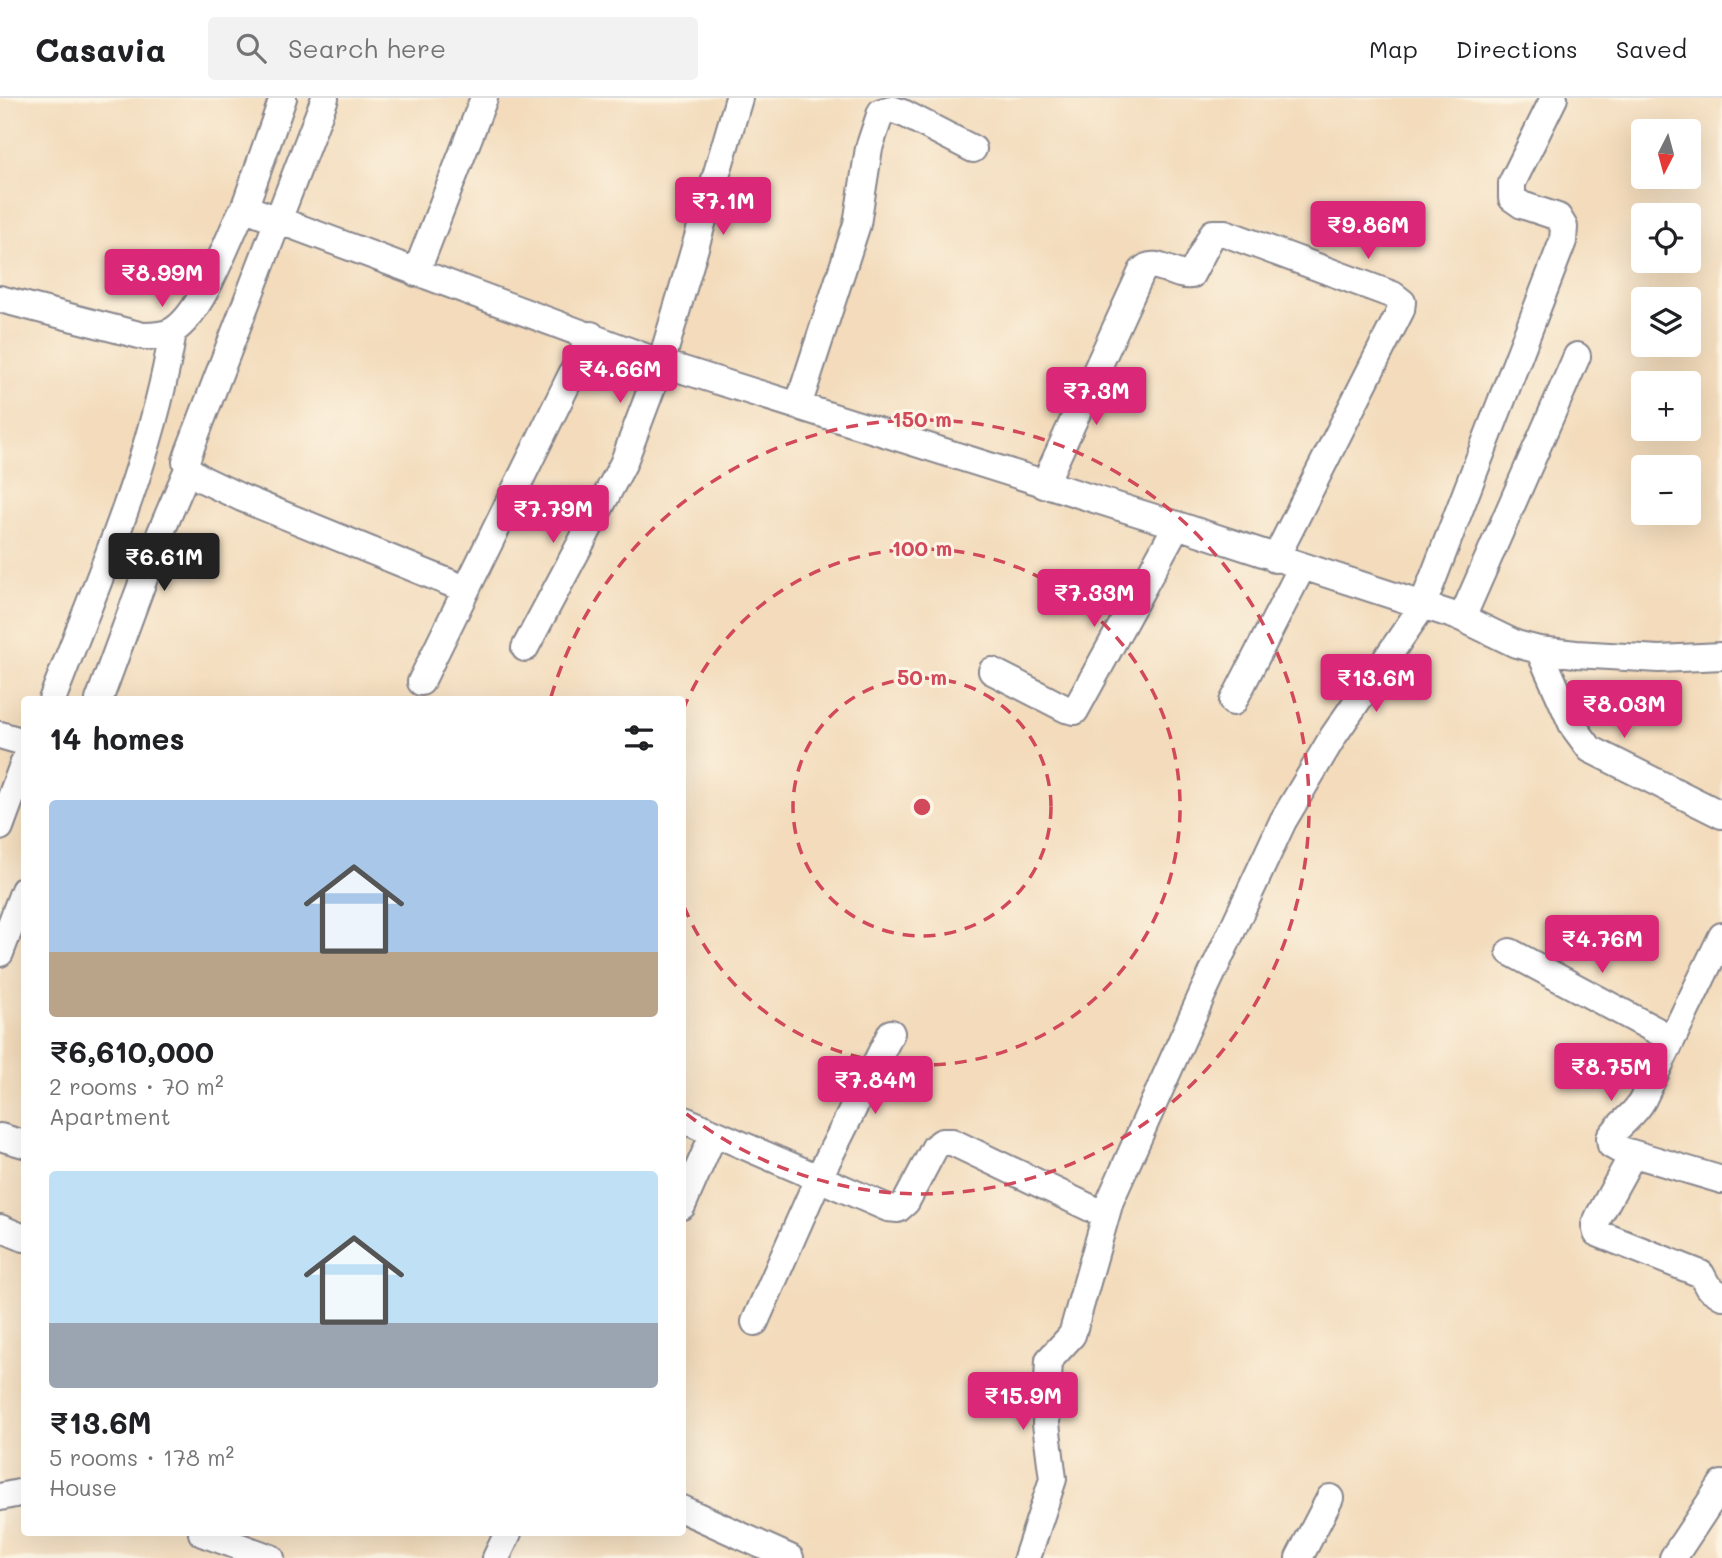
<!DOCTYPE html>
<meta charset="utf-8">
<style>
:root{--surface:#fff;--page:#f2f2f2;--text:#202124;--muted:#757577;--line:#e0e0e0;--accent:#db2777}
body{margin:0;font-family:Mali,sans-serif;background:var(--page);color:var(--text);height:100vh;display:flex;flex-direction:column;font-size:26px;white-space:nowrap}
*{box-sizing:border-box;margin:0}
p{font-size:23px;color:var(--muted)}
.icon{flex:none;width:38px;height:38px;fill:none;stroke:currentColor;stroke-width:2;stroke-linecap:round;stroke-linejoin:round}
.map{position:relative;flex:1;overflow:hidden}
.side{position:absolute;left:21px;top:598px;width:665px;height:840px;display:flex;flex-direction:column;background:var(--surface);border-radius:7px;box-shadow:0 7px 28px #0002}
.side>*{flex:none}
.needle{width:46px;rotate:186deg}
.controls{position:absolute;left:1631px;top:21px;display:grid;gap:14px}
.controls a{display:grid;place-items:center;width:70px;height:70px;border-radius:7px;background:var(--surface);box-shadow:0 7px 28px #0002;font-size:35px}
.price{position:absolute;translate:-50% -60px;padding:0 16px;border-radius:7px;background:var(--accent);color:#fff;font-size:23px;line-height:46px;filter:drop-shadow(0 2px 4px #0008)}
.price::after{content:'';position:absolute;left:50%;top:42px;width:21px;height:16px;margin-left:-10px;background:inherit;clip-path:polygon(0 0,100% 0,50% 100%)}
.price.active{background:#222;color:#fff}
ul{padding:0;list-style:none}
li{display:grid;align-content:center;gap:14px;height:371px;padding:0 28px}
li span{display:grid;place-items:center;height:217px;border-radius:7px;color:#555}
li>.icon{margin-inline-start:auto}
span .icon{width:126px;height:126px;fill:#fffc;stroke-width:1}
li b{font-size:30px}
h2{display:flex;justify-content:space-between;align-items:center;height:84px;padding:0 28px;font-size:30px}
header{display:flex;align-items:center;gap:42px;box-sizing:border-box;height:98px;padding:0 35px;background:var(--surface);border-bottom:2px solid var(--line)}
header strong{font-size:33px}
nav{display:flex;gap:38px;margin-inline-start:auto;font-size:24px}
.search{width:490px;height:63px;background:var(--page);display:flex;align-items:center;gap:18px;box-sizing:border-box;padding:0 24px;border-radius:7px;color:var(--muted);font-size:26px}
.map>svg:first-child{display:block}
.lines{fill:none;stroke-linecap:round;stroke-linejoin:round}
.minor-casing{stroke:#87858c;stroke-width:30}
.minor{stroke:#fff;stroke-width:26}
.ring{fill:none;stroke:#d1495b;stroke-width:3.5;stroke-dasharray:12 9}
.centre{fill:#d1495b;stroke:#fcf5e5;stroke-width:3.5}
.ring-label{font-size:21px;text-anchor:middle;font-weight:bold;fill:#d1495b;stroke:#fcf5e5;stroke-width:6;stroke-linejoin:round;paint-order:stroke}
</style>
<header>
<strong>Casavia</strong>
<div class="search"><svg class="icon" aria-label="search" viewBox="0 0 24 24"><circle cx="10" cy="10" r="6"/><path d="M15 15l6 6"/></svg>Search here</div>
<nav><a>Map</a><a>Directions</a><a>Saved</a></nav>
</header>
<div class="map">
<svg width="1722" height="1460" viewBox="0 0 1722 1460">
<rect width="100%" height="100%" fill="#fcf5e5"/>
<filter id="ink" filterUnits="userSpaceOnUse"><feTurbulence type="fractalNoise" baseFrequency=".0143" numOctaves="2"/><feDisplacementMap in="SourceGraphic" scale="14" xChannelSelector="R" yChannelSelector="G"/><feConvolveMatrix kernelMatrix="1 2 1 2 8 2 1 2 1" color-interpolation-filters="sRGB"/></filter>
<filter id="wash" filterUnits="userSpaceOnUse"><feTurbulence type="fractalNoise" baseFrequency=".00686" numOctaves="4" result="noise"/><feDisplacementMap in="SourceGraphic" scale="28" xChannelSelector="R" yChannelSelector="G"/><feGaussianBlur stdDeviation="1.57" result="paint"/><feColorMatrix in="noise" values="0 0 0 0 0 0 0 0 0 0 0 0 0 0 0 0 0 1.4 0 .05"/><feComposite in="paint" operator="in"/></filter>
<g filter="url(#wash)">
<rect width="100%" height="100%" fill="#f3dbbb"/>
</g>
<g filter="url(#ink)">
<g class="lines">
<g class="minor-casing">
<path id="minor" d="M325,0L189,354L186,363L188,371L202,381L242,400L465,491
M244,111L283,0
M416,175L484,0
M0,201L143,238C153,238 165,238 174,232C202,214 226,146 241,115L244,111L251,112L661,265L1177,427L1462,520L1516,546L1539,552L1576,556L1659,561L1722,558
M798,308L857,126L869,50L881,14L891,11L905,16L973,51
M1044,387L1142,173C1154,158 1175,180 1191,177L1213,135H1225L1393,197L1402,204L1401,212L1275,461
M1462,520L1577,258
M525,550L623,366L661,265L739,0
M1539,552L1573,628L1590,651L1722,717
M992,573L1066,611L1075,613L1177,427
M421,584L591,237
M52,602C98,481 153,361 173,233
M99,602L161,434L188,371
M1233,604L1302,469
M0,637L24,644
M0,729L24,664
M1722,838L1642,1003C1634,1018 1618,1026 1610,1040L1611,1047L1618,1051L1722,1082
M1510,854L1672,941
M0,855L24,792
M682,1021L888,1110L898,1111L906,1104L935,1049L942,1044H952L1105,1117
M0,1039L24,1046
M1633,1056L1599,1118L1595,1127L1597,1135L1701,1176L1708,1189L1722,1198
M682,1108L714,1035
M0,1130L24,1140
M755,1224L818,1081L891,935
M0,1399L24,1394
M682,1411L790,1460
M202,1435L271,1460
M496,1460L508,1435
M1027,1460L1053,1381L1046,1326L1049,1262L1072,1237L1110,1103L1202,897L1283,723L1334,637L1422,509L1563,143L1564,129L1558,119L1522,107L1512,100V85L1554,0
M1299,1460L1330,1400
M1673,1460L1722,1386"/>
</g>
<use href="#minor" class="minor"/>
</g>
</g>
<g class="ring">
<circle cx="922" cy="709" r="129"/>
<path d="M683 612A258 258 0 1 1 683 806"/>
<path d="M551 599A387 387 0 1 1 684 1014"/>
</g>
<circle cx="922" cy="709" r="10" class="centre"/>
<g class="ring-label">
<text x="922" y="329">150 m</text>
<text x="922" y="458">100 m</text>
<text x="922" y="587">50 m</text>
</g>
</svg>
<div class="controls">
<a><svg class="needle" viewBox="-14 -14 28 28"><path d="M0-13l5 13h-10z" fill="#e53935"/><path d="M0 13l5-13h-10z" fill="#757577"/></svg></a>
<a><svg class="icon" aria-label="locate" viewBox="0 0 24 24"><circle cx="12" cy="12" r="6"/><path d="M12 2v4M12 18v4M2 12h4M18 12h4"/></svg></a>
<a><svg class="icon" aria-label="layers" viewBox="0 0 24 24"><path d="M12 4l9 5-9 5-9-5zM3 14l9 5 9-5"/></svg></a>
<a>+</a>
<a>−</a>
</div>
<b class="price" style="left:723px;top:139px">₹7.1M</b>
<b class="price" style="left:1368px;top:163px">₹9.86M</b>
<b class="price" style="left:162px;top:211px">₹8.99M</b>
<b class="price" style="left:620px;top:307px">₹4.66M</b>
<b class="price" style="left:1096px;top:329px">₹7.3M</b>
<b class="price" style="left:553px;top:447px">₹7.79M</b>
<b class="price active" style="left:164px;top:495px">₹6.61M</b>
<b class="price" style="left:1094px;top:531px">₹7.33M</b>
<b class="price" style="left:1376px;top:616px">₹13.6M</b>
<b class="price" style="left:1624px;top:642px">₹8.03M</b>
<b class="price" style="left:1602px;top:877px">₹4.76M</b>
<b class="price" style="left:1611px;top:1005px">₹8.75M</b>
<b class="price" style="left:875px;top:1018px">₹7.84M</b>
<b class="price" style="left:1023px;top:1334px">₹15.9M</b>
<section class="side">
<h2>14 homes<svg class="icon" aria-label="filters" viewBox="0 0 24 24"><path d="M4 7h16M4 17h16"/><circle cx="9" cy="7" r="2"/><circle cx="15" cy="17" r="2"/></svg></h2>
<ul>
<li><span style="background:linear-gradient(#a9c7e8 70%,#b9a48a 0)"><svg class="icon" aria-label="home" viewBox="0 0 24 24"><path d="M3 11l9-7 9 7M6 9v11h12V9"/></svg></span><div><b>₹6,610,000</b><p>2 rooms · 70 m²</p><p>Apartment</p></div></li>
<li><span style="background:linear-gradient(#bfe0f5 70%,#9aa5b1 0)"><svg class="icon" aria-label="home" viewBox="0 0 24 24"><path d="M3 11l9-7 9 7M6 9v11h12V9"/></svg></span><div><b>₹13.6M</b><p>5 rooms · 178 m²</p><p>House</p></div></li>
</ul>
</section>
</div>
